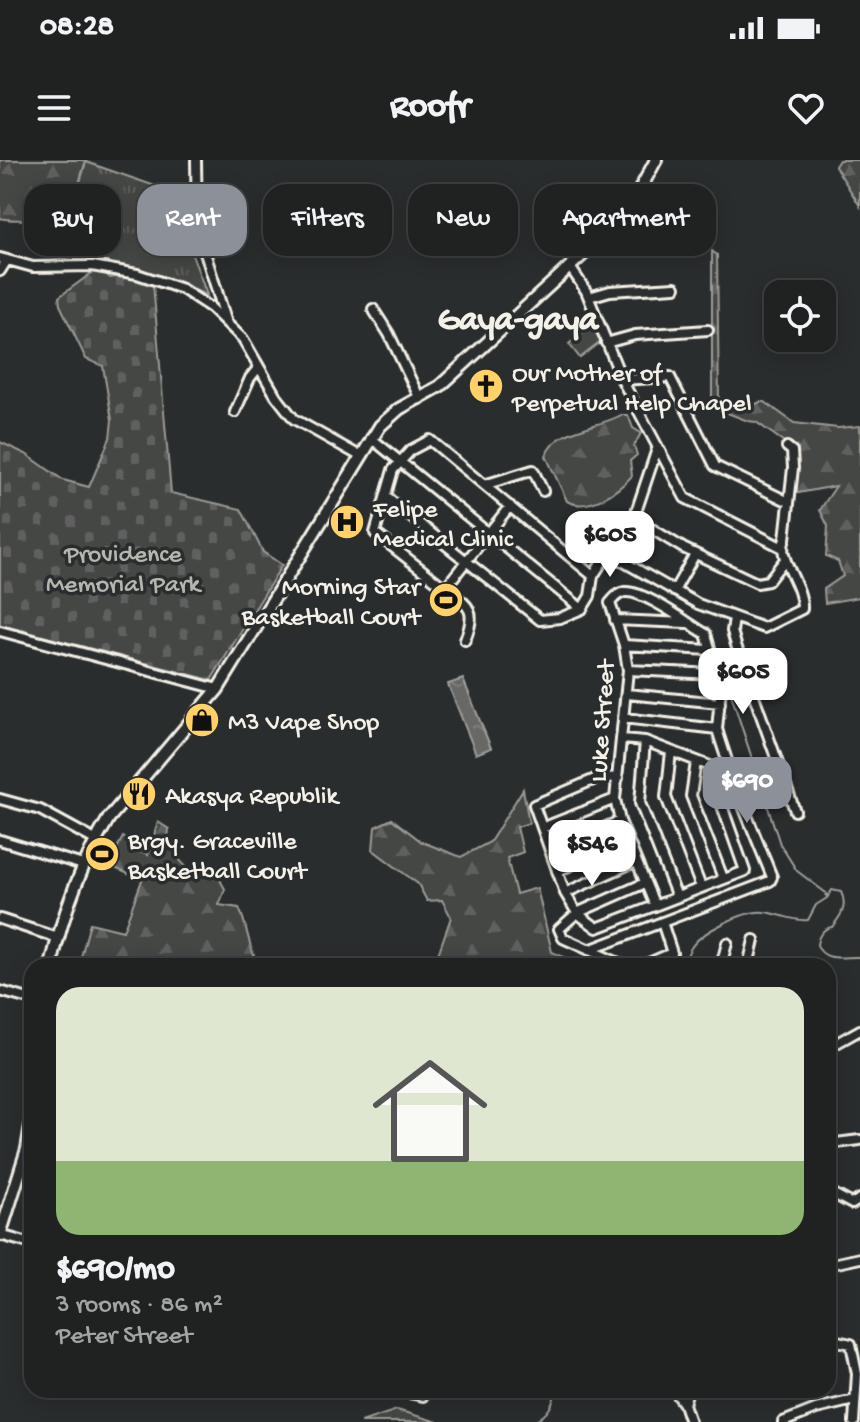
<!DOCTYPE html>
<meta charset="utf-8">
<style>
:root{--surface:#202222;--page:#282a2a;--text:#f1f3f6;--muted:#a2a4a5;--line:#3d3f40;--accent:#8c9099}
body{margin:0;font-family:"Gochi Hand",sans-serif;background:var(--page);color:var(--text);height:100vh;display:flex;flex-direction:column;font-size:30px;white-space:nowrap}
*{box-sizing:border-box;margin:0}
p{font-size:26px;color:var(--muted)}
.icon{flex:none;width:44px;height:44px;fill:none;stroke:currentColor;stroke-width:2;stroke-linecap:round;stroke-linejoin:round}
.map{position:relative;flex:1;overflow:hidden}
.details{position:absolute;left:24px;top:798px;width:812px;height:440px;display:flex;flex-direction:column;background:var(--surface);border-radius:24px;box-shadow:0 4px 20px #0003,0 0 0 2px var(--line)}
.details>*{flex:none}
.banner{position:absolute;left:24px;top:24px;width:812px;height:72px;display:flex;gap:16px}
.buttons{position:absolute;left:764px;top:120px;display:grid;gap:16px}
.buttons a{display:grid;place-items:center;width:72px;height:72px;border-radius:16px;background:var(--surface);box-shadow:0 4px 20px #0003,0 0 0 2px var(--line);font-size:40px}
.price{position:absolute;translate:-50% -68px;padding:0 18px;border-radius:16px;background:#fff;color:#222;font-size:26px;line-height:52px;filter:drop-shadow(0 2px 4px #0008)}
.price::after{content:'';position:absolute;left:50%;top:48px;width:24px;height:18px;margin-left:-12px;background:inherit;clip-path:polygon(0 0,100% 0,50% 100%)}
.price.selected{background:var(--accent);color:#fff}
ul{padding:0;list-style:none}
li{display:grid;align-content:center;gap:16px;height:424px;padding:0 32px}
li+li{border-top:2px solid var(--line)}
li span{display:grid;place-items:center;height:248px;border-radius:24px;color:#555}
li>.icon{margin-inline-start:auto}
span .icon{width:144px;height:144px;fill:#fffc;stroke-width:1}
li b{font-size:34px}
.pill{padding:0 28px;border-radius:24px;background:var(--surface);box-shadow:0 4px 20px #0003,0 0 0 2px var(--line);font-size:28px;line-height:72px}
.pill.selected{background:var(--accent);color:#fff}
.status{display:flex;justify-content:space-between;align-items:center;height:56px;padding:0 40px;background:var(--surface);direction:ltr}
.status svg{height:22px;fill:currentColor}
header{display:flex;justify-content:space-between;align-items:center;height:104px;padding:0 32px;background:var(--surface);font-size:36px;font-weight:800}
.map>svg:first-child{display:block}
.grass{fill:url(#grass-tufts);stroke:#9c9c96;stroke-width:2}
.forest{fill:url(#forest-firs);stroke:#9c9c96;stroke-width:2}
.cemetery{fill:url(#cemetery-stones);stroke:#9c9c96;stroke-width:2}
.pitch{fill:#444645;stroke:#9c9c96;stroke-width:2}
.water{fill:url(#water-ripples);stroke:#9f9f9a;stroke-width:2}
.lines{fill:none;stroke-linecap:round;stroke-linejoin:round}
.stream{stroke:#9f9f9a;stroke-width:2}
.minor-casing{stroke:#f4f1e8;stroke-width:14}
.major-casing{stroke:#f4f1e8;stroke-width:16}
.minor{stroke:#2a2d2e;stroke-width:8}
.major{stroke:#2a2d2e;stroke-width:10}
.labels{text-anchor:middle;stroke-width:7;stroke-linejoin:round;paint-order:stroke}
.poi-label{font-size:26px;fill:#f4f1e8;stroke:#2a2d2e;text-anchor:start}
.park-label{font-size:26px;fill:#b6b5af;stroke:#2a2d2e}
.street-label{font-size:26px;fill:#f4f1e8;stroke:#2a2d2e}
.district-label{font-size:34px;font-weight:bold;fill:#f4f1e8;stroke:#2a2d2e}
</style>
<div class="status"><b>08:28</b><svg viewBox="0 0 49 12"><path d="M0 12V9h3v3zM5 12V6h3v6zM10 12V3h3v9zM15 12V0h3v12zM26 1h20v11H26zM47 4h2v5h-2z"/></svg></div>
<header><svg class="icon" aria-label="menu" viewBox="0 0 24 24"><path d="M4 6h16M4 12h16M4 18h16"/></svg>Roofr<svg class="icon" aria-label="heart" viewBox="0 0 24 24"><path d="M12 20l-8-8c-3-5 5-10 8-4 3-6 11-1 8 4z"/></svg></header>
<div class="map">
<svg width="860" height="1262" viewBox="0 0 860 1262">
<defs>
<pattern id="grass-tufts" width="24" height="20" patternUnits="userSpaceOnUse" patternTransform="scale(2)"><rect width="24" height="20" fill="#444645"/><path d="M3 7l-1-3M5 7V3M7 7l1-3M15 17l-1-3M17 17v-4M19 17l1-3" fill="none" stroke="#606160"/></pattern>
<pattern id="forest-firs" width="22" height="20" patternUnits="userSpaceOnUse" patternTransform="scale(2)"><rect width="22" height="20" fill="#444645"/><path d="M5 1l3.5 6h-7zM16 11l3.5 6h-7z" fill="#606160"/></pattern>
<pattern id="cemetery-stones" width="16" height="16" patternUnits="userSpaceOnUse" patternTransform="scale(2)"><rect width="16" height="16" fill="#444645"/><path d="M2 7V4a2 2 0 0 1 4 0v3zM10 15v-3a2 2 0 0 1 4 0v3z" fill="#606160"/></pattern>
<pattern id="water-ripples" width="26" height="14" patternUnits="userSpaceOnUse" patternTransform="scale(2)"><rect width="26" height="14" fill="#676866"/><path d="M2 4q2-2 4 0t4 0M15 11q2-2 4 0t4 0" fill="none" stroke="#7d7e7c"/></pattern>
</defs>
<rect width="100%" height="100%" fill="#2a2d2e"/>
<filter id="ink" filterUnits="userSpaceOnUse"><feTurbulence type="fractalNoise" baseFrequency=".0125" numOctaves="2"/><feDisplacementMap in="SourceGraphic" scale="16" xChannelSelector="R" yChannelSelector="G"/><feConvolveMatrix kernelMatrix="1 2 1 2 8 2 1 2 1" color-interpolation-filters="sRGB"/></filter>
<g filter="url(#ink)">
<path class="grass" d="M86,2L184,36L189,86L207,135C152,112 109,104 50,97L60,55L70,56Z"/>
<path class="forest" d="M0,0H86L69,56L60,55L55,72C42,69 37,61 29,60C19,59 11,61 0,58Z
M839,0H860V46L835,6Z
M712,91L717,95L719,242L742,251L760,242H765L794,263L838,268L860,266V437L825,443L824,429L843,416L838,401L826,396L828,366L820,350L836,326L793,334L794,289L756,262L748,261L712,247Z
M621,255H628L633,268L641,273L634,286L637,295L630,301L632,316C618,331 589,353 567,341L546,296C554,268 599,268 621,255Z
M523,629L529,663L517,667L523,692L507,698L516,734L537,728L552,792L586,806H434L451,757L442,740L427,741L418,724L373,690L375,667L392,659L422,682L461,697L490,682Z
M158,662L169,669L168,679L178,689L177,696C188,713 200,715 219,718L225,729L219,745L239,748C248,767 248,788 259,806H168L139,799L112,803L81,797L90,763L123,771L142,720L108,705L123,677L148,695Z
M397,1250L438,1262H361Z"/>
<path class="cemetery" d="M93,112L106,114L110,118L123,116L153,124L171,333L241,349L263,392L282,405L211,520L0,465V282L26,294L63,320L89,327L110,278L112,260L103,206L86,199L60,145L59,137Z"/>
<path class="pitch" d="M590,166L602,181L580,198L569,184Z
M440,429L458,442L452,452L433,438Z
M100,680L113,685L103,709L91,704Z"/>
<path class="water" d="M314,31L343,54L334,66L305,42Z
M463,519L491,588L476,594L448,524Z"/>
<g class="lines">
<path class="stream" d="M709,467L780,684L797,711L826,733L827,738
M684,806C686,800 687,793 691,788C700,772 745,750 764,752C779,753 793,762 808,760L816,745L827,738L832,730L841,732C848,746 841,756 832,767C823,768 818,776 817,785C824,803 844,796 860,797
M534,1262C548,1254 553,1246 556,1230"/>
<g class="minor-casing">
<path id="minor" d="M196,0L197,67L226,160
M0,98L33,107L92,106L137,114L182,129L211,148L243,179L276,236L294,259L360,296
M570,107L586,131L622,220L685,338L781,387
M0,111L7,100
M589,137L610,131L675,127
M373,149L389,174L420,239
M606,183L635,175L708,170
M622,220L670,217L715,306L789,342
M235,252L250,218L259,207
M371,278L582,449
M657,289L634,358L683,388L757,423L768,421L783,402
M484,325L533,310L543,331
M386,337L540,460L560,458L582,449L590,436L593,416L608,393L698,444L764,468L802,449C803,423 776,399 785,379L793,308L792,291L787,287
M445,428L375,373L393,310L411,290L430,280L593,416
M674,431L695,394
M610,443L624,485L628,510L615,639L620,661L655,746
M734,459L732,471L736,485L795,651
M615,460L686,463
M0,471L218,529
M465,480C477,449 470,447 445,428L510,346
M624,485L709,490
M628,510L716,514
M627,534L720,543
M624,558L717,569
M622,579L645,581L723,611
M645,581L640,643L677,737
M671,592L666,637L701,727
M696,602L691,636L723,718
M618,618L600,617L534,645L565,733L577,753L597,768L745,711L720,640V611
M0,639L40,650L95,680
M542,668L615,639
M0,680L83,705
M550,691L620,661
M557,711L628,681
M565,733L636,701
M0,759L58,778
M589,790L770,721L772,717L737,631L720,579L717,569L721,528L706,474C689,464 644,430 625,432C618,433 614,438 610,443
M625,806L563,778L559,769L577,753L645,723
M642,806L672,793L662,762
M721,806L727,783
M748,806L754,780
M0,831L32,840
M828,888L860,870
M828,984L860,980
M828,1031L852,1044L860,1039
M0,1075L32,1084
M828,1105L860,1098
M828,1179L851,1184L857,1214L854,1262
M394,1230L423,1236L425,1230
M674,1230L684,1244
M688,1230L684,1244L690,1262
M783,1262L816,1249L854,1240"/>
</g>
<g class="major-casing">
<path id="major" d="M51,806C63,753 80,705 109,658L218,529L380,266L399,249L440,226L626,55L656,0
M32,939V942
M0,1075L27,989L32,959"/>
</g>
<use href="#minor" class="minor"/>
<use href="#major" class="major"/>
</g>
</g>
<defs>
<g id="church-disc" transform="scale(1.8)"><circle r="9.5" fill="#ffd166" stroke="#2a2d2e"/><path d="M-1.2-6h2.4v3.5h3.3v2.4h-3.3V6h-2.4V-.1h-3.3v-2.4h3.3Z" fill="#111"/></g>
<g id="hospital-disc" transform="scale(1.8)"><circle r="9.5" fill="#ffd166" stroke="#2a2d2e"/><path d="M-5-5h3v3.5h4V-5h3V5h-3V1.5h-4V5h-3Z" fill="#111"/></g>
<g id="stadium-disc" transform="scale(1.8)"><circle r="9.5" fill="#ffd166" stroke="#2a2d2e"/><path d="M0-5a6.5 5 0 1 0 0 10a6.5 5 0 1 0 0-10ZM-3.5-1.8h7v3.6h-7Z" fill="#111"/></g>
<g id="shop-disc" transform="scale(1.8)"><circle r="9.5" fill="#ffd166" stroke="#2a2d2e"/><path d="M-5-2.5h2.3a2.7 3.5 0 0 1 5.4 0H5L5.5 6h-11ZM-1.5-2.5h3a1.5 2.3 0 0 0-3 0Z" fill="#111"/></g>
<g id="restaurant-disc" transform="scale(1.8)"><circle r="9.5" fill="#ffd166" stroke="#2a2d2e"/><path d="M-5-6h1v4h1v-4h1v4h1v-4h1v5L-1.5 .5V6h-2V.5L-5-1ZM5-6V6H3V1.5H1.5Q1.5-4 5-6Z" fill="#111"/></g>
</defs>
<g fill-rule="evenodd">
<use href="#church-disc" x="486" y="226"/>
<use href="#hospital-disc" x="347" y="362"/>
<use href="#stadium-disc" x="446" y="440"/>
<use href="#shop-disc" x="202" y="560"/>
<use href="#restaurant-disc" x="139" y="634"/>
<use href="#stadium-disc" x="102" y="694"/>
</g>
<g class="labels">
<g class="poi-label">
<text x="512" y="220">Our Mother of<tspan x="512" dy="30">Perpetual Help Chapel</tspan></text>
<text x="373" y="356">Felipe<tspan x="373" dy="30">Medical Clinic</tspan></text>
<text x="420" y="434" text-anchor="end">Morning Star<tspan x="420" dy="30">Basketball Court</tspan></text>
<text x="228" y="569">M3 Vape Shop</text>
<text x="165" y="643">Akasya Republik</text>
<text x="128" y="688">Brgy. Graceville<tspan x="128" dy="30">Basketball Court</tspan></text>
</g>
<g class="park-label">
<text x="123" y="401">Providence<tspan x="123" dy="30">Memorial Park</tspan></text>
</g>
<g class="street-label">
<text transform="translate(600 561) rotate(-86)" y="9">Luke Street</text>
</g>
<g class="district-label">
<text x="518" y="168">Gaya-gaya</text>
</g>
</g>
</svg>
<div class="buttons">
<a><svg class="icon" aria-label="locate" viewBox="0 0 24 24"><circle cx="12" cy="12" r="6"/><path d="M12 2v4M12 18v4M2 12h4M18 12h4"/></svg></a>
</div>
<b class="price" style="left:610px;top:419px">$605</b>
<b class="price" style="left:743px;top:556px">$605</b>
<b class="price selected" style="left:747px;top:665px">$690</b>
<b class="price" style="left:592px;top:728px">$546</b>
<div class="banner">
<a class="pill">Buy</a>
<a class="pill selected">Rent</a>
<a class="pill">Filters</a>
<a class="pill">New</a>
<a class="pill">Apartment</a>
</div>
<section class="details">
<ul>
<li><span style="background:linear-gradient(#dfe7d0 70%,#8fb573 0)"><svg class="icon" aria-label="home" viewBox="0 0 24 24"><path d="M3 11l9-7 9 7M6 9v11h12V9"/></svg></span><div><b>$690/mo</b><p>3 rooms · 86 m²</p><p>Peter Street</p></div></li>
</ul>
</section>
</div>
